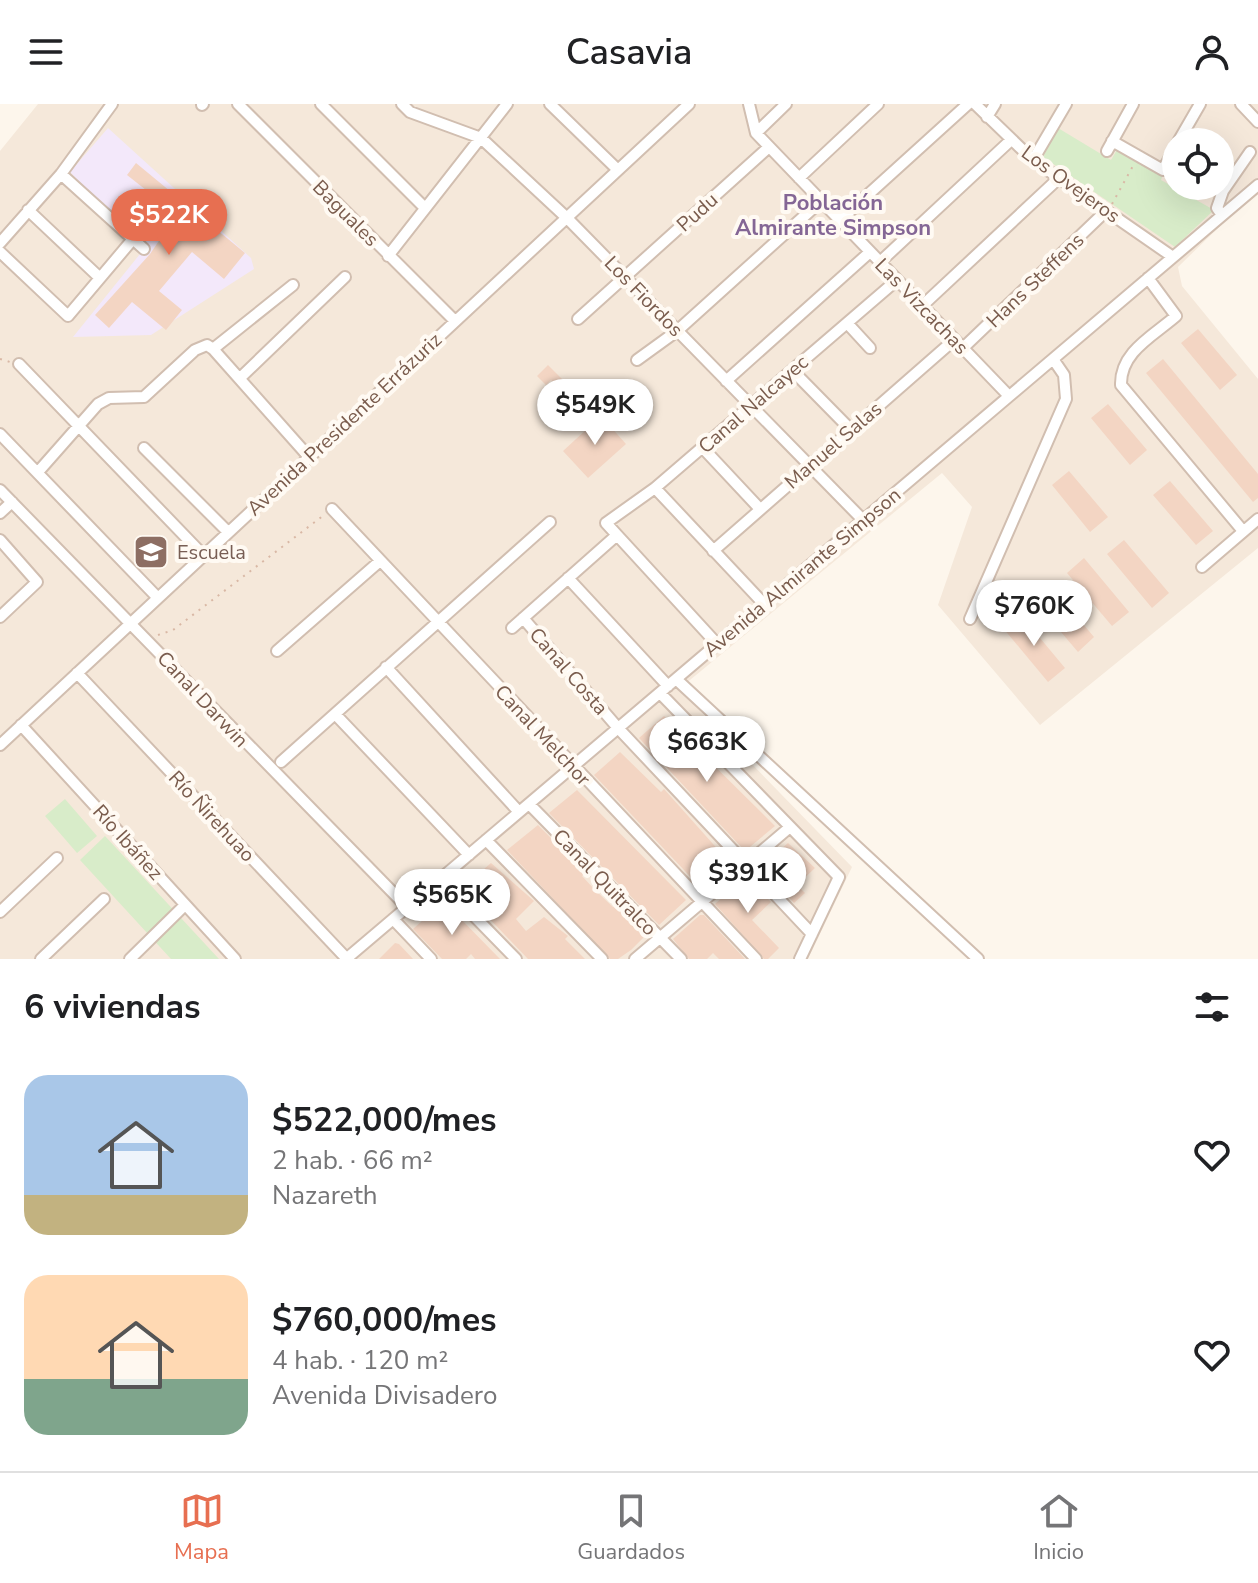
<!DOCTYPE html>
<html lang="es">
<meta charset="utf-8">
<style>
:root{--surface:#fff;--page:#f2f2f2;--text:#202124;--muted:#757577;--line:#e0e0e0;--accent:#e76f51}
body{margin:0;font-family:"Nunito Sans",sans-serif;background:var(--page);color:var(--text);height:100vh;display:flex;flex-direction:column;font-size:30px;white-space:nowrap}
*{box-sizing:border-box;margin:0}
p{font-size:26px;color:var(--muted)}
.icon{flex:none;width:44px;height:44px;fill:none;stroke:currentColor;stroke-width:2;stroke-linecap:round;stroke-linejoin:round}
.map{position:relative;height:855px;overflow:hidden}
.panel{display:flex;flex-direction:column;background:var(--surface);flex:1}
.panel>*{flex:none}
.tools{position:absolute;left:1162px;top:24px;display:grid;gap:16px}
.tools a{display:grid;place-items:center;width:72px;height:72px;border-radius:50%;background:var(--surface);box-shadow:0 8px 32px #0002;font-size:40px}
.price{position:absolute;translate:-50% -68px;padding:0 18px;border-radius:28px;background:#fff;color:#222;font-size:26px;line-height:52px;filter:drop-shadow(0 2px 4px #0008)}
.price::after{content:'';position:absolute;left:50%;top:48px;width:24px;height:18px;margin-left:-12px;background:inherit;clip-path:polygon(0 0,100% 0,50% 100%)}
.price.active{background:var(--accent);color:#fff}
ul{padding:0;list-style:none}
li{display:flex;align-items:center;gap:24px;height:200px;padding:0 24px}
li span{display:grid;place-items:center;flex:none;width:224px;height:160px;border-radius:24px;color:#555}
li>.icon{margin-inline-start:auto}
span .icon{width:96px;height:96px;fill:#fffc;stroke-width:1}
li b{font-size:34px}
h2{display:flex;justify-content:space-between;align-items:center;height:96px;padding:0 24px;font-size:34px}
header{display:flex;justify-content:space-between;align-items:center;height:104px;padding:0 24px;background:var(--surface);font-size:36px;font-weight:600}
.menu{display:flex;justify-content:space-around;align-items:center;height:112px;border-top:2px solid var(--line);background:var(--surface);font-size:22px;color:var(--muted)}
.menu a{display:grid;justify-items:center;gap:4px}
.menu .active{color:var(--accent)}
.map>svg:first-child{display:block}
.residential{fill:#f5e8da;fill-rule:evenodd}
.education{fill:#f3e8fa}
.green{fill:#d8ecc9}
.building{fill:#f3d5c3}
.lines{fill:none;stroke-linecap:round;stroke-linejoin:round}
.minor-casing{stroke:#d1beb0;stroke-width:14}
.path{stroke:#d9b8a5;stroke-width:2;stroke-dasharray:2 6;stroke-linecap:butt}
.minor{stroke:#fff;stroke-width:10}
.labels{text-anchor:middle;stroke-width:8;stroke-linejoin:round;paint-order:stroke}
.street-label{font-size:20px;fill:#7a5c4d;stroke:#fffaf3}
.education-label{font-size:20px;fill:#785e54;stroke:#fffaf3;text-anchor:start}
.neighbourhood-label{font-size:22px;font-weight:bold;fill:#846695;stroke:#fffaf3}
</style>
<header><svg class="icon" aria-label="menu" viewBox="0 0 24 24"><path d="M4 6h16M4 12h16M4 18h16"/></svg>Casavia<svg class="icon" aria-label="person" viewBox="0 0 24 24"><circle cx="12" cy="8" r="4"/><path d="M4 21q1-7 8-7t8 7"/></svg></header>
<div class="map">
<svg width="1258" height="855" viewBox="0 0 1258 855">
<rect width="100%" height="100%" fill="#fdf6ec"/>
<path class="residential" d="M38,0H1258V85L1178,163L1182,182L1258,275V444L1040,621L938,501L972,403L942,369L679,585L852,763L808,855H0V47ZM1176,38H1220V82H1176Z"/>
<path class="education" d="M108,24L251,154L254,165L151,231L73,233L144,145L70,68Z"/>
<path class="green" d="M1058,24L1111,56L1118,44L1163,70L1161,76L1214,106L1175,143L1043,53Z
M65,695L97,732L77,749L45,712Z
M105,732L219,855H171L80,756Z"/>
<path class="building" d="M136,59L245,149L224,175L192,148L159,187L182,206L166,226L132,198L109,224L95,211L150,150L163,131L154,124L170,105L127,71Z
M1198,225L1237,271L1220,286L1181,239Z
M1163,255L1258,370V394L1253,398L1146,269Z
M548,261L570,283L564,289L551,276L546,281L537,272Z
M1108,300L1147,346L1130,361L1091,314Z
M601,312L626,340L588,374L563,347Z
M1069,367L1108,413L1090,428L1052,381Z
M1170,377L1213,427L1196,441L1153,391Z
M1124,436L1169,489L1152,504L1107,450Z
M1084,454L1129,508L1112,522L1067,469Z
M1049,480L1094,533L1078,548L1032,494Z
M1020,510L1065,564L1048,578L1003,524Z
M664,612L775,722L745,747L639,634Z
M620,648L661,688L664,685L730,759L702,785L594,671Z
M577,686L686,796L659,821L549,709Z
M538,721L586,769L582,772L595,786L613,803L616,800L646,831L631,846L618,855H610L507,746Z
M788,739L815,764L797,781L805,789L794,799L760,763Z
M491,759L534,797L516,815L526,827L544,813L568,832L565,835L585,855H528L461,785Z
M744,774L749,775L771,798L752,816L779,844L768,855H764L715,800Z
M441,800L455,809L500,855H475L471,850L466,855H442L413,825Z
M700,811H704L745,855H719L713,849L707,855H689L673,835Z
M395,839L399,840L413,855H379Z"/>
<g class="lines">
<g class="minor-casing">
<path id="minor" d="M238,0L455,217
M321,0L425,104
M402,0L410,8L481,34L567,114L863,416
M550,0L618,66
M749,0L756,29L1009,292
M975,0L1033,56L1173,153
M1241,0L1258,18
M202,1L203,0
M987,13L995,0
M756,29L786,0
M1112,37L1163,66L1176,42
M1178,38L1200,0
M1107,47L1133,0
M1033,56L1066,0
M61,70L144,145
M799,74L878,0
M28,106L100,174
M1222,111L1217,104L1223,87L1250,48
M840,116L968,0
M0,139L61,70L112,0
M0,148L68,212L133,135
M388,152L507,0
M880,158L1011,36
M1148,174L1176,212C1153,232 1120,248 1121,281L1243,427
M922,202L1059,74
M578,215L769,43
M847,219L870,244
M963,244L1106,107
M213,245L309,353
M637,256L677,227L821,97
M19,260L204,452
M792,266L851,326
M240,274L345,173
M726,277L870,148
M0,330L158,494
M702,343L760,405
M144,344L228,428
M38,368L98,300L109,294L144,293L195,246L207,241L213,245L293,181
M655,384L764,500
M0,386L407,803
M332,405L756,855
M0,409L12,398
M0,436L37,478L0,513
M713,447L954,236
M1202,463L1258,415
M568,474L668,582
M523,514L618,624L812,830
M970,515L1066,295L1064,271L1053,255
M512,524L617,431
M717,540L606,419L655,384L897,176
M277,547L380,457
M386,563L519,708
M77,569L347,855
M676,575L978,855
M660,589L839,773L800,855
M335,610L469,751
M21,621L235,855
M0,641L689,0
M281,658L550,418
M529,700L681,855
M486,736L602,855
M439,776L516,855
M0,808L57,754
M393,815L431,855
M41,855L104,795
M130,855L185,801
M346,855L1258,81
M635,855L790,723"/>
</g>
<path class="path" d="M1112,100L1134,60
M0,255L10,258
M158,531L173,526L324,411"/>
<use href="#minor" class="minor"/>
</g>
<defs>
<g id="school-square" transform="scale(1.8)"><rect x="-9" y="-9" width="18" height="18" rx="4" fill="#8d6e63" stroke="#fffaf3"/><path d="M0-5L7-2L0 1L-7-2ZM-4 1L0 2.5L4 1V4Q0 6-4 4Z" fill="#fff"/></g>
</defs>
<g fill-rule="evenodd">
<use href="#school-square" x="151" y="448"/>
</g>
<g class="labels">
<g class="street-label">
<text transform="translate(1071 80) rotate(36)" y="7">Los Ovejeros</text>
<text transform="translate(697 108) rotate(-42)" y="7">Pudu</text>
<text transform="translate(346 109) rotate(45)" y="7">Baguales</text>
<text transform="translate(1035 176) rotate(-44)" y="7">Hans Steffens</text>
<text transform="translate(644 192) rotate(46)" y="7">Los Fiordos</text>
<text transform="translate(922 202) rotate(46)" y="7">Las Vizcachas</text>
<text transform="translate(753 300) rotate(-41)" y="7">Canal Nalcayec</text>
<text transform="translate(344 320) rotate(-43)" y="7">Avenida Presidente Errázuriz</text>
<text transform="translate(833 341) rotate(-41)" y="7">Manuel Salas</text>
<text transform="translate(802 468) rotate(-40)" y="7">Avenida Almirante Simpson</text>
<text transform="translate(569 567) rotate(49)" y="7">Canal Costa</text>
<text transform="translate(203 595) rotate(47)" y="7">Canal Darwin</text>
<text transform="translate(543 631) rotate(47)" y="7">Canal Melchor</text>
<text transform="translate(212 712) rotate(47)" y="7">Río Ñirehuao</text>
<text transform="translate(128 738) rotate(48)" y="7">Río Ibáñez</text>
<text transform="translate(605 778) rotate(46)" y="7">Canal Quitralco</text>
</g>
<g class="education-label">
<text x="177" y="455">Escuela</text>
</g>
<g class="neighbourhood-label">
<text x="833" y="106">Población<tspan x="833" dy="25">Almirante Simpson</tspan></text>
</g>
</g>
</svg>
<div class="tools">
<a><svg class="icon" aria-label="locate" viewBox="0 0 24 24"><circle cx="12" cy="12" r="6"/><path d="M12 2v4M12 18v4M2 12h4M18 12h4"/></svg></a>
</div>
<b class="price active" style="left:169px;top:153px">$522K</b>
<b class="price" style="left:595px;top:343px">$549K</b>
<b class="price" style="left:1034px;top:544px">$760K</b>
<b class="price" style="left:707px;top:680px">$663K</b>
<b class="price" style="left:748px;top:811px">$391K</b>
<b class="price" style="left:452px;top:833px">$565K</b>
</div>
<section class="panel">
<h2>6 viviendas<svg class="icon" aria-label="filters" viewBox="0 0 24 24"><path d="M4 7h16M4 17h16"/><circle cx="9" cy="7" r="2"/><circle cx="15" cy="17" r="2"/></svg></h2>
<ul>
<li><span style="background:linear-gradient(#a9c7e8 75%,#c2b280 0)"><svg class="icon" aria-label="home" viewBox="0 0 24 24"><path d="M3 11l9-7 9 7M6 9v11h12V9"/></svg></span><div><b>$522,000/mes</b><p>2 hab. · 66 m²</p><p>Nazareth</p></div><svg class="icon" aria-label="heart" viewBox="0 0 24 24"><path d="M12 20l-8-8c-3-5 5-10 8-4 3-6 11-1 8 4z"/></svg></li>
<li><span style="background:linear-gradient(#ffd9b3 65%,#7fa58c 0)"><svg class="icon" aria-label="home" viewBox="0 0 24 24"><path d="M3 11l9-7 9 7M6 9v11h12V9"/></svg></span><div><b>$760,000/mes</b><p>4 hab. · 120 m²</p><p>Avenida Divisadero</p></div><svg class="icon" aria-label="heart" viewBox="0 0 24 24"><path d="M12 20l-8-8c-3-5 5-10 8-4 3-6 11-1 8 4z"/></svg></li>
</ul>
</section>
<nav class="menu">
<a class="active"><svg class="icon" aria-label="map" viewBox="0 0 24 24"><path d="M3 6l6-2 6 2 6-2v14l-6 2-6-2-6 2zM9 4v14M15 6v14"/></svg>Mapa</a>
<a><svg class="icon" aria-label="saved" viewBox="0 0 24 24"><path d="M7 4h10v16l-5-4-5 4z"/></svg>Guardados</a>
<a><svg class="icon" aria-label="home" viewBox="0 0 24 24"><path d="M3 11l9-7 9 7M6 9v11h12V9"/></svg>Inicio</a>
</nav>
